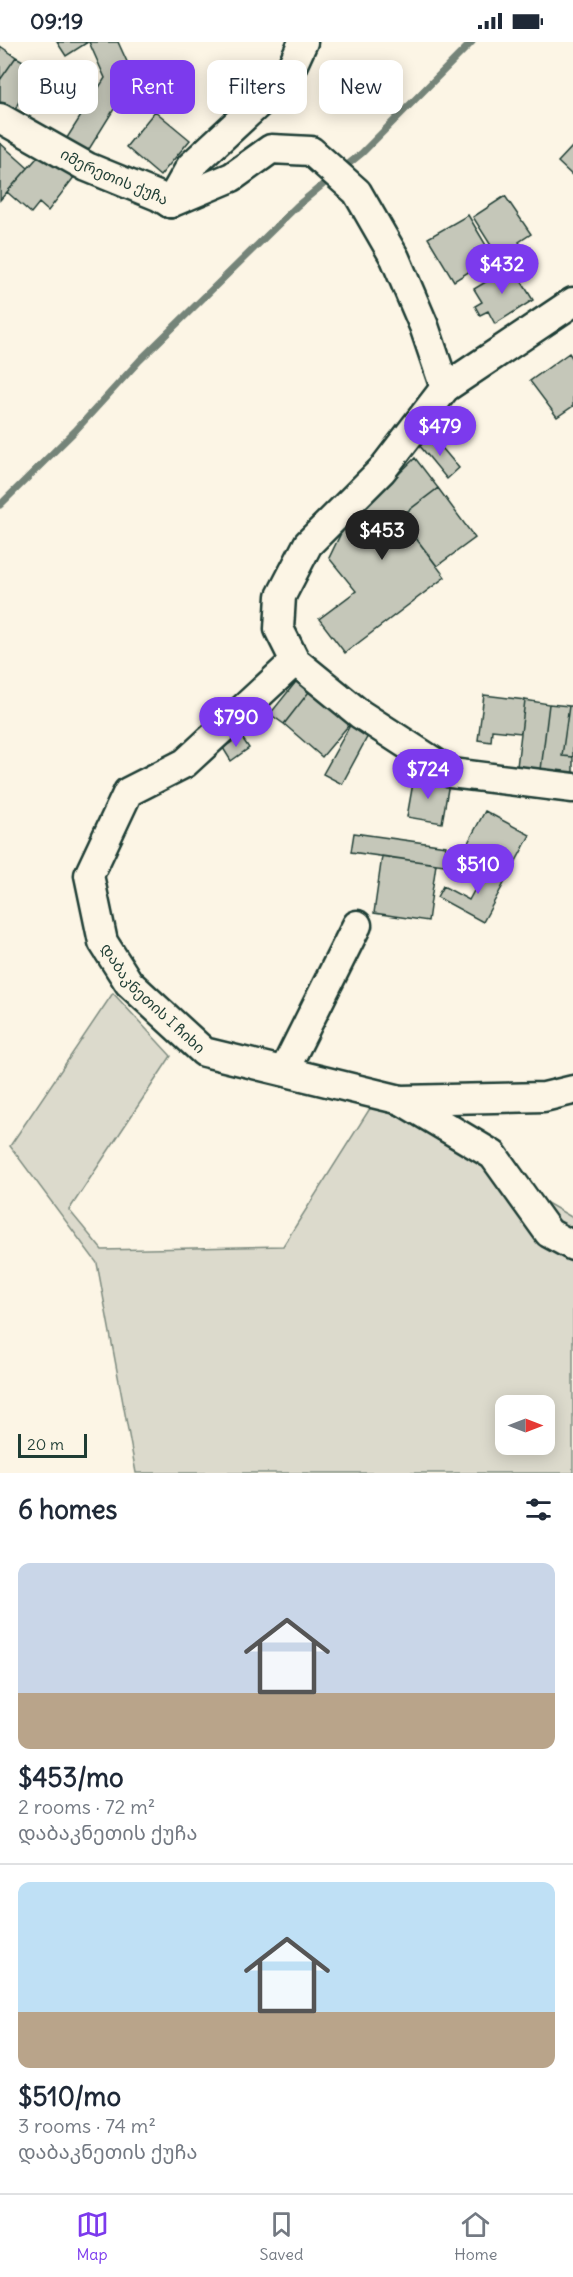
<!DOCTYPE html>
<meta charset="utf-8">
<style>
:root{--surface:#fff;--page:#f6f6f7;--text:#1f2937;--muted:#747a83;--line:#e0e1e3;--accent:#7c3aed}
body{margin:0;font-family:Delius,"Noto Sans Georgian",sans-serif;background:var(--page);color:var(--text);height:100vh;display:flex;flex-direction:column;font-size:22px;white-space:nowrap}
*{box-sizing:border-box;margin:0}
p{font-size:20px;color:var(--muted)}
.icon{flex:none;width:33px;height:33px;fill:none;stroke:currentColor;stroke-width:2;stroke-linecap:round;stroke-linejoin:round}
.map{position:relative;height:1431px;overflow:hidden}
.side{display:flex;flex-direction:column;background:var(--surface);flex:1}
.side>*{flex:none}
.hud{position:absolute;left:18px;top:18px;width:537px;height:54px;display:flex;gap:12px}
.needle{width:39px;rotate:90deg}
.fabs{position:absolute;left:495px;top:1353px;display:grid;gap:12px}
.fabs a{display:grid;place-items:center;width:60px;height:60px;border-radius:12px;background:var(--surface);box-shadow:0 3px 15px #0003;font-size:30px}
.scale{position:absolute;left:18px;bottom:15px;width:69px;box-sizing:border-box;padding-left:6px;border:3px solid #1f3d34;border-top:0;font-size:16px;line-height:21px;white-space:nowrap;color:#1f3d34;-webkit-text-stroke:4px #fcf5e5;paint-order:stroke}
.price{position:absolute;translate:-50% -51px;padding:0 14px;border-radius:21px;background:var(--accent);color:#fff;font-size:20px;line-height:39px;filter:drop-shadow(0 2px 3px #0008)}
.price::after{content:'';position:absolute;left:50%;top:36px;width:18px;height:14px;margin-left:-9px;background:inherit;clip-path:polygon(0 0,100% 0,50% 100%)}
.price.current{background:#222;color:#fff}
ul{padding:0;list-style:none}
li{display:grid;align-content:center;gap:12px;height:318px;padding:0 18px}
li+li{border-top:2px solid var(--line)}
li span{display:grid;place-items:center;height:186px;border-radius:12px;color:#555}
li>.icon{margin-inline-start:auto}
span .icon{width:108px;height:108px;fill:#fffc;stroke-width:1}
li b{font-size:26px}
h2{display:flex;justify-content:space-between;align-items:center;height:72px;padding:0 18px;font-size:26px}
.chip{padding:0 21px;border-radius:12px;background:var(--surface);box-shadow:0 3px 15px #0003;font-size:21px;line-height:54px}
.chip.current{background:var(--accent);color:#fff}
.status{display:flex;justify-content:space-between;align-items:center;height:42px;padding:0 30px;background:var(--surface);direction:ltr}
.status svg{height:16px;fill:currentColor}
.dock{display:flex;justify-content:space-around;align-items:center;height:84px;border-top:2px solid var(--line);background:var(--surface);font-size:16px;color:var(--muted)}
.dock a{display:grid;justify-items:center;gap:3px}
.dock .current{color:var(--accent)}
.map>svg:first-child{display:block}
.green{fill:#dcdacc;stroke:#7e8c80;stroke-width:1.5;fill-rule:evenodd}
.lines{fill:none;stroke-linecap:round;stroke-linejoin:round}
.stream{stroke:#758479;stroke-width:7}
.building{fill:#c5c7b9;stroke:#1f3d34;stroke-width:1.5}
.minor-casing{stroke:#1f3d34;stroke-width:33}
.minor{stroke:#fcf5e5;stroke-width:28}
.labels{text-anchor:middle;stroke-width:4.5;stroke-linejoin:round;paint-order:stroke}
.street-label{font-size:15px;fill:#1f3d34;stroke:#fcf5e5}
</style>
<div class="status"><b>09:19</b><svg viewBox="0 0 49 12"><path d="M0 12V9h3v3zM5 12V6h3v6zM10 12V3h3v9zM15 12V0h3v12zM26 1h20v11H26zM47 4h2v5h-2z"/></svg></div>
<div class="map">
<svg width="573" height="1431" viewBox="0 0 573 1431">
<rect width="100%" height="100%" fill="#fcf5e5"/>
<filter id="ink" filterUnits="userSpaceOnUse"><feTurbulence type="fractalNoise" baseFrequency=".0167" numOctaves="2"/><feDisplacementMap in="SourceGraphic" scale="12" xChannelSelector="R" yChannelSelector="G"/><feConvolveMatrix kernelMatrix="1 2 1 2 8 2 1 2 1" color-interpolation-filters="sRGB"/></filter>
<g filter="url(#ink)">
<path class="green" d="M113,951L171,1014L69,1168L102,1208L283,1204L374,1060L573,1176V1431H136L97,1221L10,1104ZM506,1364H544V1402H506Z"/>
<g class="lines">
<path class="stream" d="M341,128L362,111L472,0
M0,463L75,389L140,318L297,164L332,135"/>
</g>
<path class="building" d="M57,0H88L66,14Z
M89,0H118L134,35L86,112L65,99L105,36Z
M0,4L16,15L0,38Z
M16,15L37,27L11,74L0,68V38Z
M155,69L190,98L160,134L126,105Z
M0,101L28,126L0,158Z
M573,104V134L558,120Z
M44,108L78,130L48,169L39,161L31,171L7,150Z
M505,154L531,192L519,200L524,207L514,213L509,206L497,213L473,175Z
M468,173L493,215L454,239L428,196Z
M512,224L533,258L495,282L488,269L480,273L475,264L482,260L474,247Z
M569,311L573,317V364L557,375L530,339Z
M432,394L459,426L447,437L420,404Z
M415,416L438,446L400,475L445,535L345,611L319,577L356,549L329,516L343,487Z
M438,446L475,496L437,524L400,475Z
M299,636L312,646L284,682L270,672Z
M312,646L353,678L322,715L284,682Z
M484,653L525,658L521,691L492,688L491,700L478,698Z
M525,658L549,662L540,736L516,733Z
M549,662L569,664L562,714L573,715V741L540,736Z
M569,664H573V715L562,714Z
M353,678L371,688L342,742L323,732Z
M241,694L249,706L231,719L223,706Z
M414,735L449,741L442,781L407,775Z
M485,769L530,793L508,834L463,810Z
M354,791L446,804L444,823L351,810Z
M382,814L436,822L428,879L374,871Z
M488,823L508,834L483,880L437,855L443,844L469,858Z"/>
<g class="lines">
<g class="minor-casing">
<g id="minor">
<path id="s1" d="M0,76L87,125L158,154L170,161"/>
<path d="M170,161L232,135L271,107L311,109L357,150L395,216L424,284L445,346"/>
<path d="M170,161L191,124L287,35L303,0"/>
<path d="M573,260L445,346L382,428L308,502L281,554L279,587L295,619L360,672L451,731L573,746"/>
<path id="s2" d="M295,619L185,721L128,750L89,833L103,900L129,941L204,1010L401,1058L544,1055L573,1048"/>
<path d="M284,1029L357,883"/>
<path d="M401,1058L493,1113L549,1191L573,1204"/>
</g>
</g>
<use href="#minor" class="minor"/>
</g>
</g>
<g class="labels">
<g class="street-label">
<text dy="5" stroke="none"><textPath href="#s1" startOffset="129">იმერეთის ქუჩა</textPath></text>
<text dy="5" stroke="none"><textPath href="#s2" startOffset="450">დაბაკნეთის I ჩიხი</textPath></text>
</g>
</g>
</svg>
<div class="fabs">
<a><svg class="needle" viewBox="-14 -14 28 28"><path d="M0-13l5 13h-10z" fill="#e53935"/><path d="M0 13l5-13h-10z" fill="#747a83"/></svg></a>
</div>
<div class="scale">20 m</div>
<b class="price" style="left:502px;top:253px">$432</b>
<b class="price" style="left:440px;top:415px">$479</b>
<b class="price current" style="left:382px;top:519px">$453</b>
<b class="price" style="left:236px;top:706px">$790</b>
<b class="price" style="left:428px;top:758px">$724</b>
<b class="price" style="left:478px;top:853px">$510</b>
<div class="hud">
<a class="chip">Buy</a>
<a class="chip current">Rent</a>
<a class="chip">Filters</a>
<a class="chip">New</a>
</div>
</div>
<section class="side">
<h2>6 homes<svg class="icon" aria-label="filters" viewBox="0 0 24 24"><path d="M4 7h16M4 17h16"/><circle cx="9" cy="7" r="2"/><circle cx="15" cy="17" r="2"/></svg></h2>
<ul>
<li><span style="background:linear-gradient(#c9d6e8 70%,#b9a48a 0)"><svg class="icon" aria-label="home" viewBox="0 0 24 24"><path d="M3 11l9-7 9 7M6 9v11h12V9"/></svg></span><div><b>$453/mo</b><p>2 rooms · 72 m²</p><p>დაბაკნეთის ქუჩა</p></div></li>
<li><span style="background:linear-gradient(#bfe0f5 70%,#b9a48a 0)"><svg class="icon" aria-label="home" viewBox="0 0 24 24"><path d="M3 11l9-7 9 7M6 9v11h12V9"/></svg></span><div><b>$510/mo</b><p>3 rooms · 74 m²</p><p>დაბაკნეთის ქუჩა</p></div></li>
</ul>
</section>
<nav class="dock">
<a class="current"><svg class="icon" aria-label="map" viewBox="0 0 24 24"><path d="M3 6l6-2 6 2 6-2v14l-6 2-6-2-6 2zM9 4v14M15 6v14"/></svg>Map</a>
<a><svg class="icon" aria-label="saved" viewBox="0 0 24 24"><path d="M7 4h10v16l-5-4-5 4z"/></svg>Saved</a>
<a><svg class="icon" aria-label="home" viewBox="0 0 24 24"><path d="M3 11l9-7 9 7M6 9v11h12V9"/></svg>Home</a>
</nav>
